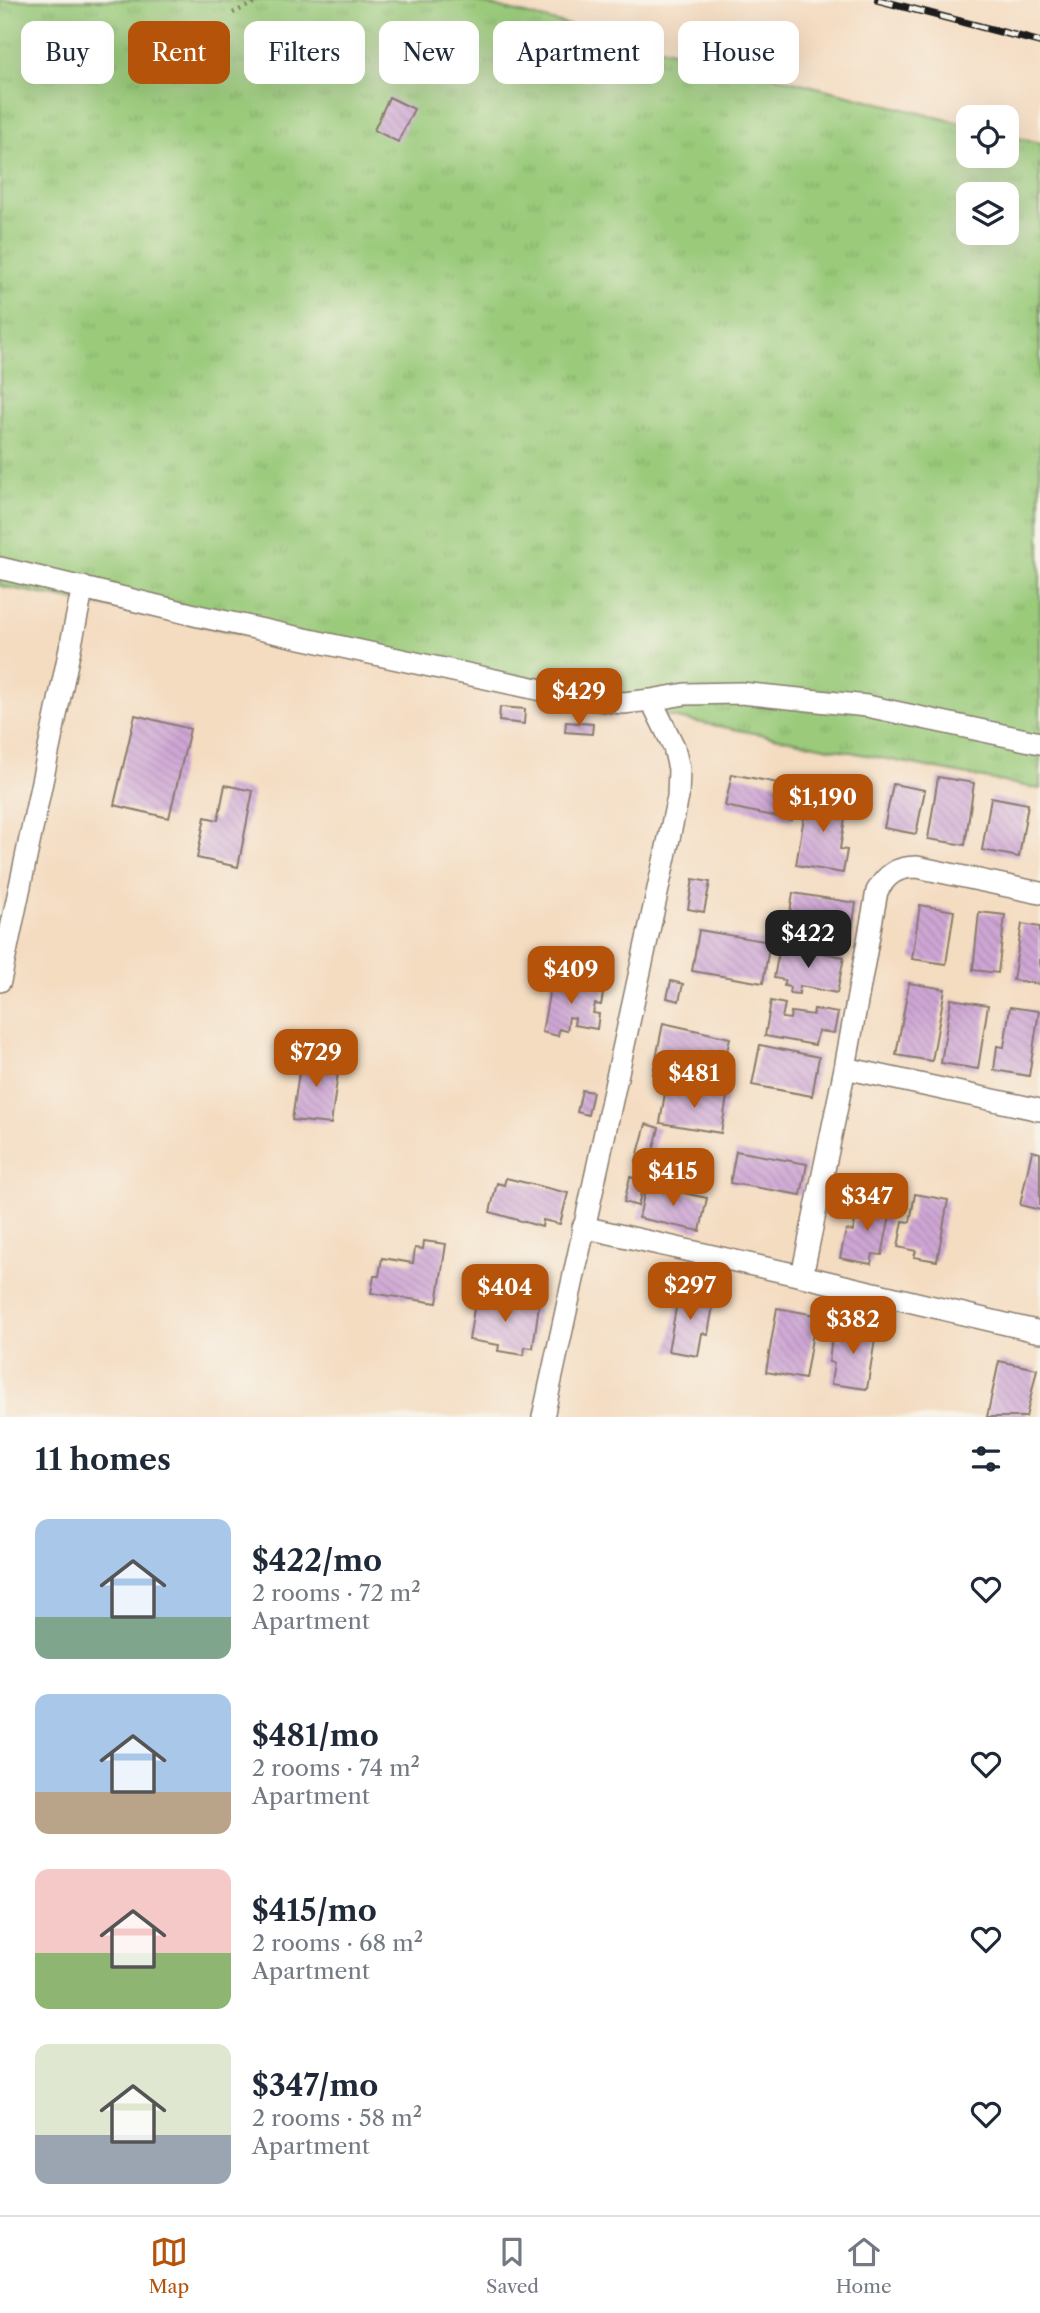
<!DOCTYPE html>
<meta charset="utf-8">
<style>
:root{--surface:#fff;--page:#f2f2f3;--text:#1f2937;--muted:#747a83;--line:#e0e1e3;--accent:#b45309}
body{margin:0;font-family:"Libre Caslon Text",serif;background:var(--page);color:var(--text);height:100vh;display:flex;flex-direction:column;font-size:26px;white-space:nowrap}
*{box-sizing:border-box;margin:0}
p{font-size:23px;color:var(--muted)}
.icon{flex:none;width:38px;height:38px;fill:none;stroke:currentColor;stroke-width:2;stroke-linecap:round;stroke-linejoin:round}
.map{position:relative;height:1417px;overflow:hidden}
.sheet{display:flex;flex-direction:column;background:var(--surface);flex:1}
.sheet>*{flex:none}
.guide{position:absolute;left:21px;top:21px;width:999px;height:63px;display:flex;gap:14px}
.controls{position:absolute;left:956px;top:105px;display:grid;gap:14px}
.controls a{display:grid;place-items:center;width:63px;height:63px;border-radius:14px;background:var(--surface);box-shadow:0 7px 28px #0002;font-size:35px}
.price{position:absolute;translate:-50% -60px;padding:0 16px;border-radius:14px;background:var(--accent);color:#fff;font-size:23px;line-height:46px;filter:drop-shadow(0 2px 4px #0008)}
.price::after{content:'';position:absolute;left:50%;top:42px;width:21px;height:16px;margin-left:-10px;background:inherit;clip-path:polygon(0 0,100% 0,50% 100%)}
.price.selected{background:#222;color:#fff}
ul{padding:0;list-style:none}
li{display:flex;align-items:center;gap:21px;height:175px;padding:0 35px}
li span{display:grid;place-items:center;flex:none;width:196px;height:140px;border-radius:14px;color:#555}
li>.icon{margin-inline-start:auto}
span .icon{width:84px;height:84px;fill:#fffc;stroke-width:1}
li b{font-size:30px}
h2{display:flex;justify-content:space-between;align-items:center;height:84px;padding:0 35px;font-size:30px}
.chip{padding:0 24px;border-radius:14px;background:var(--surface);box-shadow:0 7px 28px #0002;font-size:24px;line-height:63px}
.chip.selected{background:var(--accent);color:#fff}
.dock{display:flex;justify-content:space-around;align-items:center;height:98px;border-top:2px solid var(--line);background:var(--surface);font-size:19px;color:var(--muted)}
.dock a{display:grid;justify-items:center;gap:4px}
.dock .selected{color:var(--accent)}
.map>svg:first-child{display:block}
.grass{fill:url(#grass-tufts);stroke:#5b734b;stroke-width:2;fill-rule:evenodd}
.building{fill:url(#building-back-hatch)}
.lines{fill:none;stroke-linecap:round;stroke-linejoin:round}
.street-casing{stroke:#887c6e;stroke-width:24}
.path{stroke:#887c6e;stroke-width:4.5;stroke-dasharray:2 5;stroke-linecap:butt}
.street{stroke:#fff;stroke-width:21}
.rail-casing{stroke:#1c1c1c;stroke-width:8}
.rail{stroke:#f7f3e8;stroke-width:5;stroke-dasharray:16;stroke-linecap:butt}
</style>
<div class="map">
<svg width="1040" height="1417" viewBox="0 0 1040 1417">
<defs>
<pattern id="grass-tufts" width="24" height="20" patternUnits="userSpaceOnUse" patternTransform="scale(1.75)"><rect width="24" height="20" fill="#9aca7a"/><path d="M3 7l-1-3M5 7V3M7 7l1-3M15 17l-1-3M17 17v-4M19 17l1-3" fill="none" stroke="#84ad69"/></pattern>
<pattern id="building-back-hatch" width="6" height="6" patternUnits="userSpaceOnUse" patternTransform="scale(1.75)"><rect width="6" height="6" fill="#cea6d4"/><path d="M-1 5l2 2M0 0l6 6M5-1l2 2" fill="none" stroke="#b08eb5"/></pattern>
</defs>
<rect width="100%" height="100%" fill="#f7f3e8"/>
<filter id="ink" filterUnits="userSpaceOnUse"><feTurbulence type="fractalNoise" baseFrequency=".0143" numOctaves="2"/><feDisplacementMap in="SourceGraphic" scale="14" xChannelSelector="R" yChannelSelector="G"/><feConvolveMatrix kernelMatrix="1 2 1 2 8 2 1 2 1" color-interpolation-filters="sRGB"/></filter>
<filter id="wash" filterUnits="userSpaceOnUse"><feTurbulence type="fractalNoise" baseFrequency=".00686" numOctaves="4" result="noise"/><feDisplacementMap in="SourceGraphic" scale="28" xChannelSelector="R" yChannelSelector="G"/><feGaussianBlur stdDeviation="1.57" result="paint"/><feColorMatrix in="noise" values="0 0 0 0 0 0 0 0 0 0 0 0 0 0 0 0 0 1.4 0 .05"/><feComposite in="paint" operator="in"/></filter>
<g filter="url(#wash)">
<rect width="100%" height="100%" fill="#f4dcc1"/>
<path class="grass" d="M0,0H469L968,125V156H1006V135L1040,143V789L0,586ZM968,194H1006V233H968Z"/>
<g id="blocks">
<path class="building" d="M389,97L414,109L398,142L374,130Z
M500,707L525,709L524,724L499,721Z
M135,715L190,729L169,818L114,805Z
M566,722L593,724L592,734L565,732Z
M732,774L798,787L792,820L725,806Z
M938,777L974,783L965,845L928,839Z
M893,784L925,790L916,834L884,828Z
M225,785L253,791L238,867L197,858L205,817L218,820Z
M808,793L848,800L840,849L847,850L843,873L796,865Z
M991,797L1028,804L1019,857L982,850Z
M693,879L710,882L704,912L688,909Z
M793,893L856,903L850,943L787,933Z
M920,905L954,911L946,964L912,959Z
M979,912L1005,915L998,973L973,970Z
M1022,924L1040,927V984L1013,980Z
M699,930L770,942L763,983L692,971Z
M780,945L844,957L837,993L800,986L799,994L789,993L790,987L784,986L785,980L774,978Z
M552,978L604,988L601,1005L595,1004L593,1013L599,1014L597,1029L574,1025L575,1018L569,1017L567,1031L559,1029L558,1036L542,1032Z
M671,981L683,984L679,1001L667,998Z
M909,983L945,989L932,1061L896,1055Z
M951,999L988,1005L978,1069L941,1063Z
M771,1001L785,1004L782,1018L790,1019L791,1012L813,1015L814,1009L838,1013L834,1033L818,1031L815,1045L765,1036Z
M1010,1007L1039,1011L1029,1076L994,1070L997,1046L1004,1047Z
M663,1023L730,1038L719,1089L653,1074Z
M760,1045L819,1057L812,1096L752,1085Z
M302,1052L340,1058L331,1124L292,1120Z
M666,1087L727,1097L721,1133L660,1123Z
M582,1090L593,1092L588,1115L577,1112Z
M646,1124L659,1128L650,1164L636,1161Z
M736,1151L807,1164L801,1195L730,1183Z
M1032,1151L1040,1153V1210L1020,1205Z
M630,1177L644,1181L638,1206L624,1202Z
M506,1178L568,1193L560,1224L543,1220L542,1227L490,1212L497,1183L504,1185Z
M646,1185L707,1198L700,1231L639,1218Z
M915,1194L948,1200L937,1261L914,1257L916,1251L898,1247L903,1221L910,1222Z
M860,1199L892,1206L882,1255L873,1254L871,1264L840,1258L846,1230L853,1231Z
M424,1241L446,1244L437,1303L371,1293L374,1276H379L382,1258L413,1263L415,1248L423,1249Z
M680,1287L704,1291L702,1304L713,1306L708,1334L702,1333L698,1356L668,1351Z
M476,1296L539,1305L533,1348L525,1347L524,1355L498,1351L499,1345L469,1340Z
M777,1308L816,1315L805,1379L766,1372Z
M843,1322L877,1327L867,1389L831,1384L834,1363L829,1362L832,1337L841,1339Z
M999,1361L1037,1369L1026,1417H987Z"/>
</g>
</g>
<g filter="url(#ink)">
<use href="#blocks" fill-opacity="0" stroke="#887c6e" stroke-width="2"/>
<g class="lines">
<g class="street-casing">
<path id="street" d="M0,568L199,616L574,697L623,703L651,700L674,747L679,769L678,797L543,1417
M651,700L685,694L741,693L867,706L1040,743
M0,981L83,587
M845,1068L1040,1110
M583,1227L802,1276L1040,1332
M802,1276L845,1068L877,891C887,874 897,867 917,867L1040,893"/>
</g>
<path class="path" d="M233,13L260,0"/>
<use href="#street" class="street"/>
<g class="rail-casing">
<path id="rail" d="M878,0L1040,42"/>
</g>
<use href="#rail" class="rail"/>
</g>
</g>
</svg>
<div class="controls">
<a><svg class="icon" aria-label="locate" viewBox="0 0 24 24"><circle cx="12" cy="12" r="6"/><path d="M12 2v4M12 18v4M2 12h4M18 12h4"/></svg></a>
<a><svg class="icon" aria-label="layers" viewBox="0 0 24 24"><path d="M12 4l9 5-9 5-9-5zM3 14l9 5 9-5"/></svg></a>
</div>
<b class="price" style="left:579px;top:728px">$429</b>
<b class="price" style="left:823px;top:834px">$1,190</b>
<b class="price selected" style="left:808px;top:970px">$422</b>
<b class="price" style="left:571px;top:1006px">$409</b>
<b class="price" style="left:316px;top:1089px">$729</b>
<b class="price" style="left:694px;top:1110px">$481</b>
<b class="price" style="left:673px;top:1208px">$415</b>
<b class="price" style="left:867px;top:1233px">$347</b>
<b class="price" style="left:690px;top:1322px">$297</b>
<b class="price" style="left:505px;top:1324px">$404</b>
<b class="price" style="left:853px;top:1356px">$382</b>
<div class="guide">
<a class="chip">Buy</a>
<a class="chip selected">Rent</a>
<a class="chip">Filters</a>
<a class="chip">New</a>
<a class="chip">Apartment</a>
<a class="chip">House</a>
</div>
</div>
<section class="sheet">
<h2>11 homes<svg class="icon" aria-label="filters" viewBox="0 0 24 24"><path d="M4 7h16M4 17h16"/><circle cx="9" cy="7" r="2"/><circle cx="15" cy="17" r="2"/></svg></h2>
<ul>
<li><span style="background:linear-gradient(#a9c7e8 70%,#7fa58c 0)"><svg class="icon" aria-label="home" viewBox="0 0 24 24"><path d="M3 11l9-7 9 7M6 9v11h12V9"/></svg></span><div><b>$422/mo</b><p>2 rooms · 72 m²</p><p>Apartment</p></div><svg class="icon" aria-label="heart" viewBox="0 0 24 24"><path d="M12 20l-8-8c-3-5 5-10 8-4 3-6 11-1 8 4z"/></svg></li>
<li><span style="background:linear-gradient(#a9c7e8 70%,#b9a48a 0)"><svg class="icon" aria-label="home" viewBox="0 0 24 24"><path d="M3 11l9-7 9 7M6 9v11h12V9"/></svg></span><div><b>$481/mo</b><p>2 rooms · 74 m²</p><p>Apartment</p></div><svg class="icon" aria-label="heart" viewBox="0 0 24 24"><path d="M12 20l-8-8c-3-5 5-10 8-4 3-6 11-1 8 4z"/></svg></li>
<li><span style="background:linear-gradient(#f6c9c9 60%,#8fb573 0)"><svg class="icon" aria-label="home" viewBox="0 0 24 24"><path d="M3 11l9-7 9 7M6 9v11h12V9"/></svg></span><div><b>$415/mo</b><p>2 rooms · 68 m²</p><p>Apartment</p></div><svg class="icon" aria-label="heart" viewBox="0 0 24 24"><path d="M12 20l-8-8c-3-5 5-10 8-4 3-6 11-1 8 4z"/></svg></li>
<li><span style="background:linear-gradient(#dfe7d0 65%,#9aa5b1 0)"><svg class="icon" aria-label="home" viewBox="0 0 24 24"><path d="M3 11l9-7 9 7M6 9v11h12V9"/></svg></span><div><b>$347/mo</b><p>2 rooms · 58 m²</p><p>Apartment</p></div><svg class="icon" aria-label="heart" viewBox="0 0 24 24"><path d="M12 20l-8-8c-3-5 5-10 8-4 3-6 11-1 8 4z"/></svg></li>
</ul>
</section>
<nav class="dock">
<a class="selected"><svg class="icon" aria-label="map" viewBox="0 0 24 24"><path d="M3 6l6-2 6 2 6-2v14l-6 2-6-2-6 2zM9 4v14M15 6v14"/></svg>Map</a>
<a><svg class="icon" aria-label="saved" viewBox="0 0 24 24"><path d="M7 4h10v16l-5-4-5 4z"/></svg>Saved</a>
<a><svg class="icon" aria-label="home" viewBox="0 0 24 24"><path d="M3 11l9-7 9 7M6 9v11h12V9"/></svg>Home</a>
</nav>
